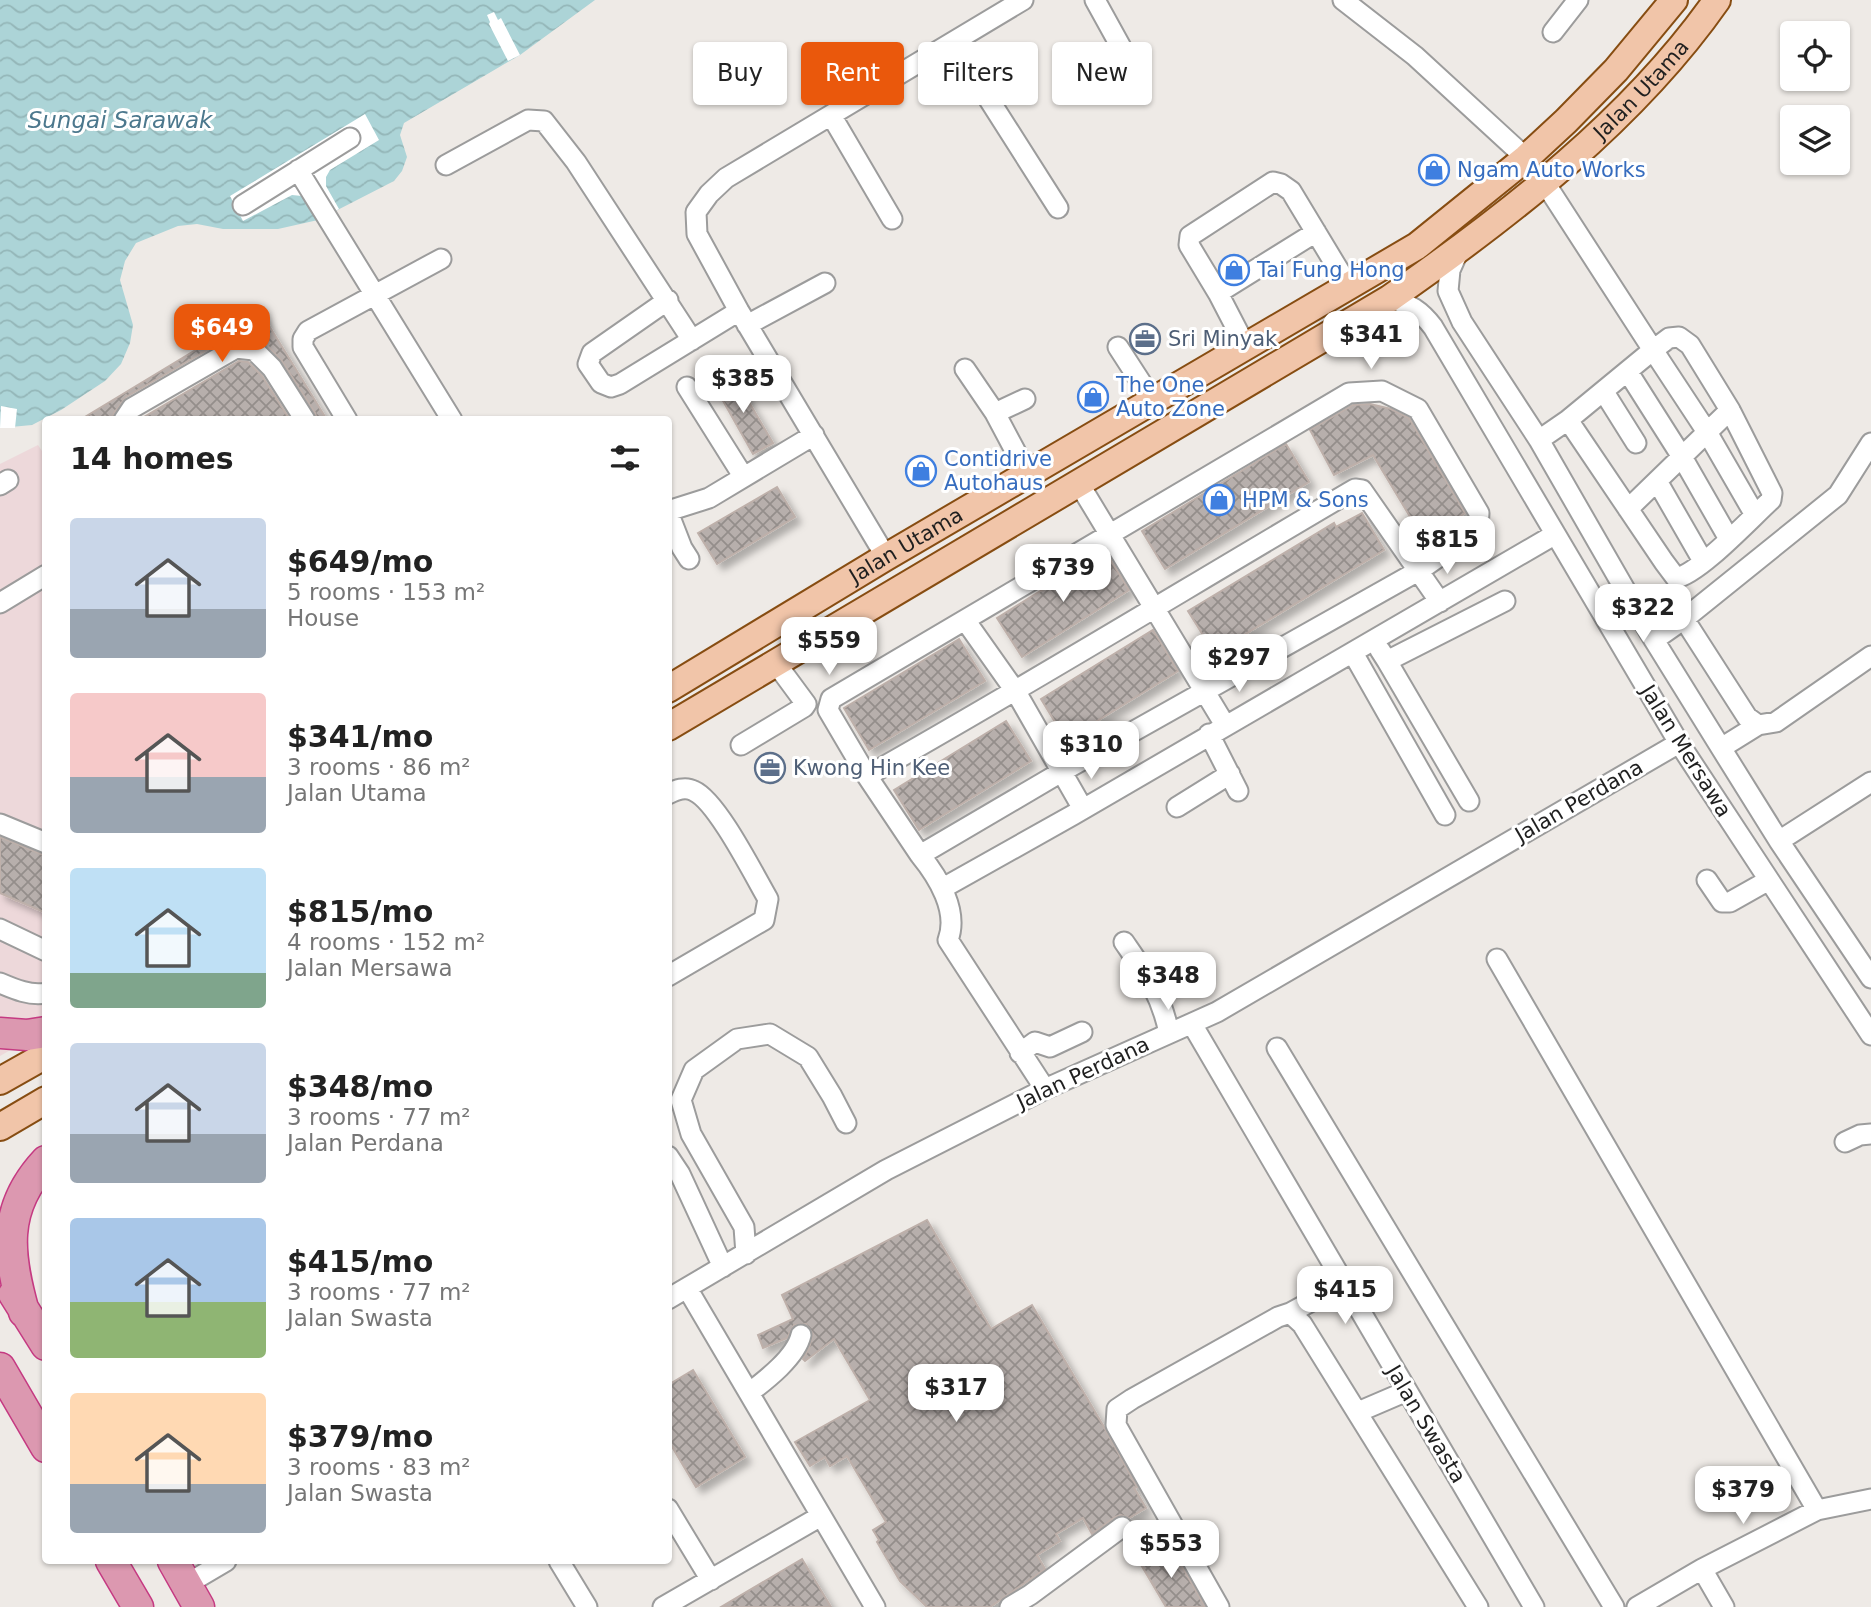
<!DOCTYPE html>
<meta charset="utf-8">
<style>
:root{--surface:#fff;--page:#f6f6f6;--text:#222;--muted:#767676;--accent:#ea580c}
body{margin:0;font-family:"DejaVu Sans",sans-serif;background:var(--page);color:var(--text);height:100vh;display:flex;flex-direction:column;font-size:26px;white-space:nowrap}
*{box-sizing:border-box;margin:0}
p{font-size:23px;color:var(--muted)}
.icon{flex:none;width:38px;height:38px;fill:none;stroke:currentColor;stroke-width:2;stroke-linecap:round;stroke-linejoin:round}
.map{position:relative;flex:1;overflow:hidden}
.details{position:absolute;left:42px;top:416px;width:630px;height:1148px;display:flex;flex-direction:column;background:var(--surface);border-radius:7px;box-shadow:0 2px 5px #0004}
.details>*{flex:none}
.hud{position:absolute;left:693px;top:42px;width:665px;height:63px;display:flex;gap:14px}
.fabs{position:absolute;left:1780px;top:21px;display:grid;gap:14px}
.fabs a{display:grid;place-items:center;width:70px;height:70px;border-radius:7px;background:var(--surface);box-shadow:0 2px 5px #0004;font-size:35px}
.price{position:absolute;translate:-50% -60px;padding:0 16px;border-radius:14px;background:#fff;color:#222;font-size:23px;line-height:46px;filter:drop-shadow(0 2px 4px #0008)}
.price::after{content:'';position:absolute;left:50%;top:42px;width:21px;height:16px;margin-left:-10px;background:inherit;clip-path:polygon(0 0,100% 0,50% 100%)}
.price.active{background:var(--accent);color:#fff}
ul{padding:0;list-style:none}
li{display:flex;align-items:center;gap:21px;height:175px;padding:0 28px}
li span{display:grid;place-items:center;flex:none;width:196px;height:140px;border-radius:7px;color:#555}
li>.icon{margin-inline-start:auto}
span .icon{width:84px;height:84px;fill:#fffc;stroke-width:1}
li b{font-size:30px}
h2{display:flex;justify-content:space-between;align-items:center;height:84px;padding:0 28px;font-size:30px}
.chip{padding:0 24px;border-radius:7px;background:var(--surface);box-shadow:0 2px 5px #0004;font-size:24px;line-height:63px}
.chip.active{background:var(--accent);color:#fff}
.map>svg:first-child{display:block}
.commercial{fill:#edd8da}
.water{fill:url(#water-waves)}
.pier{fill:#fff}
.building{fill:url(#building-cross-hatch);stroke:#beb0aa;stroke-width:2;filter:url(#shadow)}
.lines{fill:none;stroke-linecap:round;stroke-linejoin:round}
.minor-casing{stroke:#9c9c9c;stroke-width:23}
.major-casing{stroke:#874d12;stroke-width:30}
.highway-casing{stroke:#c53a82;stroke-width:33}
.minor{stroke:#fff;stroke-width:19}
.major{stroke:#f1c5a9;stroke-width:26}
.highway{stroke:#dc98b0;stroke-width:30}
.labels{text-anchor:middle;stroke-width:6;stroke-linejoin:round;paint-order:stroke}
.street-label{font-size:21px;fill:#1f1f1f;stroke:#fff}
.shop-label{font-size:21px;fill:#366cbe;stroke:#fff;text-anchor:start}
.service-label{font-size:21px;fill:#4e5e75;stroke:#fff;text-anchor:start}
.water-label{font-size:23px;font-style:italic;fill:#4c788d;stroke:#fff}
</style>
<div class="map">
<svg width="1871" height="1607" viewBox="0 0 1871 1607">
<defs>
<pattern id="water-waves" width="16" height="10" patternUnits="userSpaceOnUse" patternTransform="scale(1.75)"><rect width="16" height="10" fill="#acd4d7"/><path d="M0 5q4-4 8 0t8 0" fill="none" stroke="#94b6b8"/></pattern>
<pattern id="building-cross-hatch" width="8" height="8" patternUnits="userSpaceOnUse" patternTransform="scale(1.75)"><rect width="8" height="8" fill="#b7afac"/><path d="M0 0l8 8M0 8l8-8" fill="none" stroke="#948e8b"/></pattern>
<filter id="shadow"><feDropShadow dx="6" dy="6" stdDeviation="3.5" flood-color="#0004"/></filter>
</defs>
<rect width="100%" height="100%" fill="#eeeae6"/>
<path class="commercial" d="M38,445L46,457L45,1030L0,1056V464Z"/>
<path class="water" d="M0,0H595L520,55L404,123L400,135L407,157L402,171L394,181L318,220L278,229H223L197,224L178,226L136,243L125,261L120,280L133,325L130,343L121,364L105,381L61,410L32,425L0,428Z"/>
<path class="pier" d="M494,12L498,20L501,18L520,55L508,61L489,24L490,22L487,15Z
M365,114L379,140L330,170L326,177V186L339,209L318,220L302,196L292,195L243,221L230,196Z
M1,406L17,409L15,428H0Z"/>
<path class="building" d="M260,311L327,420H317L315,413L282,361L263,341L255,338L237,336L230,337L126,397L114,413L112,420H80Z
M239,361L248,362L262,376L290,420H139Z
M733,375L773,443L753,454L714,385Z
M1370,404L1391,409L1409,418L1465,513L1424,540L1373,455L1334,475L1310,430L1353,405Z
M1286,444L1309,482L1165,569L1142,531Z
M777,487L795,517L717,564L698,533Z
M1362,513L1384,550L1214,653L1188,611L1334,523L1336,527Z
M1105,551L1129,590L1022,657L997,618Z
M1153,630L1178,671L1066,740L1041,699Z
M959,639L985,681L869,750L844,708Z
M1006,721L1031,761L919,830L894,790Z
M0,837L46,856V913L0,893Z
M927,1220L991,1329L1032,1305L1104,1427L1137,1487L1134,1488L1146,1508L1129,1518L1121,1515L1115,1517L1092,1534L1083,1518L1056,1534L1060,1541L1037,1555L1045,1569L990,1607H927L900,1581L877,1542L879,1540L873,1530L886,1522L847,1456L830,1466L825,1457L810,1466L795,1442L870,1400L834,1339L805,1361L803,1359L809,1348L813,1334L806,1324L794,1325L787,1338L763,1348L758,1335L793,1319L782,1295Z
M693,1370L745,1457L696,1487L668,1440V1385Z
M1170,1545L1205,1607H1166L1140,1563Z
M802,1559L831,1607H721Z"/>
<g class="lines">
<g class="minor-casing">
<path id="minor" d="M1095,0L1132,67
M1343,0L1415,56L1526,158
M1553,32L1578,0
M953,43L1058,208
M831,115L892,219
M446,165L528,120L544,121L576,162L692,340
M298,170L452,420
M243,205L350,138
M1459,250L1450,270L1448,291L1462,322L1539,440L1654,640L1721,748L1779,841L1871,978
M1218,293L1316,232
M1389,299C1409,303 1421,311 1433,327L1679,743L1871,1035
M668,300L592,353L588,364L601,383L611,387L620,384L739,311
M747,325L825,283
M1118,347L1153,401
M1246,347L1218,293L1189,245L1190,236L1273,182L1281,184L1291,191L1349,287
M965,369L995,413L1028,475
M1628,372L1682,457L1729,539
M687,387L743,476
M1382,391L1418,409L1479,513L1478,529L1420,570L1063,771L920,855L867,776L828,710L831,699L1349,393Z
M1604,392L1636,443
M995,413L1025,399
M124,420L132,408L236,348L254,350L272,368L305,420
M347,420L303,347V339L308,331L441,259
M1568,420L1664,562L1676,578C1699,574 1751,518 1771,500L1772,493L1730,410L1690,345L1679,337L1669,338L1653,350L1707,432L1755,515
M1539,440L1568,420L1653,350L1545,183
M1657,481L1703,561
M1078,482L1225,725
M0,485L8,480
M1628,509L1730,410
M668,511L709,498L814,435
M668,512L682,548L689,559
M886,557L739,311L697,234L696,212L709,194L726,178L1023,0
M0,603L46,575
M1684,619L1747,717L1758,725L1776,722L1871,656
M965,620L1016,692L1083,809
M1654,640L1684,619L1838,495L1871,443
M1380,650L1387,661L1505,601
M1353,653L1445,815
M1387,661L1469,801
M1209,734L1238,791
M741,745L804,707L806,704L775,662
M1721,748L1758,725
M867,776C1032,683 1193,584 1355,489L1362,490L1440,602
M668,794C676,790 685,786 694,791C717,801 754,875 768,899L764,920L668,976
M1177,807L1230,774
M0,824L46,843
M1779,841L1871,782
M920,855C938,877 959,911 948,940L1045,1089
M1707,880L1722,902H1730L1769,880
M943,888L1073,815L1554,535
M0,929L46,951
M1124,942C1146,974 1161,994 1169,1033
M1497,959L1817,1510
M0,983C14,989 30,996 46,993
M1192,1024L1534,1607
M1277,1048L1614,1607
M1020,1053L1035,1042L1050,1047L1082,1032
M1845,1142L1860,1135L1871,1134
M668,1156L680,1174L723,1267
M746,1254L744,1227L691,1134L681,1100L694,1070L737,1039L770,1034L808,1057L832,1096L846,1123
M687,1288L875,1607
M668,1299L886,1170L1045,1089L1217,1012L1679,743
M1290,1313L1343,1284
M749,1393C766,1380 796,1357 801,1335
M1358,1412L1407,1391
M668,1509L711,1580
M559,1561L587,1607
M1702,1569L1724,1607
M187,1584L226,1561
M663,1607L821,1516
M1010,1607L1030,1595L1122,1527
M1219,1607L1116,1425L1117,1409L1132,1399L1278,1317L1290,1313L1302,1324L1478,1607
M1637,1607L1702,1569L1817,1510L1871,1499"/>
</g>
<g class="major-casing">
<g id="major">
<path id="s1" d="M668,689L886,557L1417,246L1526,158L1566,121L1616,70L1674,0"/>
<path id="s2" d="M668,727L1389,299C1507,217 1634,119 1717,0"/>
<path d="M0,1081L46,1055"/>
<path d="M0,1127L46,1100"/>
</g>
</g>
<g class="highway-casing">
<path id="highway" d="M0,1033L27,1035L46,1032
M14,1294L46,1345
M24,1312C8,1255 1,1209 46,1161
M0,1368L46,1447
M111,1561L138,1607
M173,1561L199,1607"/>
</g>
<use href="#minor" class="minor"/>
<use href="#major" class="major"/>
<use href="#highway" class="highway"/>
</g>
<defs>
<g id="shop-ring" transform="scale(1.575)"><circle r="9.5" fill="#fff" stroke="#3f7fe0" stroke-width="1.5"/><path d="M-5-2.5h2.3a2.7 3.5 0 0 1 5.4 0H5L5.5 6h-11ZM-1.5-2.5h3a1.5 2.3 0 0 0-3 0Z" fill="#3f7fe0"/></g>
<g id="office-ring" transform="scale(1.575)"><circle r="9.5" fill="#fff" stroke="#5c6f8a" stroke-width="1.5"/><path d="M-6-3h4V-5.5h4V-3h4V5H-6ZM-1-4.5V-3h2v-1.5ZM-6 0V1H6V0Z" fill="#5c6f8a"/></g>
</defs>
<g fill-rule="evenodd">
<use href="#shop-ring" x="1434" y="170"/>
<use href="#shop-ring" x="1234" y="270"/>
<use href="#office-ring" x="1145" y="339"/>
<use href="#shop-ring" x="1093" y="397"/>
<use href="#shop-ring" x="921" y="471"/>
<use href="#shop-ring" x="1219" y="500"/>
<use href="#office-ring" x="770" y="768"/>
</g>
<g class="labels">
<g class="street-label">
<text dy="7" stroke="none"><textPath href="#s2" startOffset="1167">Jalan Utama</textPath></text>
<text dy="7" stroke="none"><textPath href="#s1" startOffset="278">Jalan Utama</textPath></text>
<text transform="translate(1686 751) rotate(58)" y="7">Jalan Mersawa</text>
<text transform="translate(1579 801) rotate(-30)" y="7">Jalan Perdana</text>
<text transform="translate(1083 1073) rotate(-25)" y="7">Jalan Perdana</text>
<text transform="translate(1426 1424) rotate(59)" y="7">Jalan Swasta</text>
</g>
<g class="shop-label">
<text x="1457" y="177">Ngam Auto Works</text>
<text x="1257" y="277">Tai Fung Hong</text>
<text x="1116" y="392">The One<tspan x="1116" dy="24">Auto Zone</tspan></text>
<text x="944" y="466">Contidrive<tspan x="944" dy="24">Autohaus</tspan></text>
<text x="1242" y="507">HPM &amp; Sons</text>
</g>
<g class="service-label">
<text x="1168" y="346">Sri Minyak</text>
<text x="793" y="775">Kwong Hin Kee</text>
</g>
<g class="water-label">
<text x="120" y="128">Sungai Sarawak</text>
</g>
</g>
</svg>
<div class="fabs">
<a><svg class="icon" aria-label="locate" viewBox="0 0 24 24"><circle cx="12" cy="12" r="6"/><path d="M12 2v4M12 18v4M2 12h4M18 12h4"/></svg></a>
<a><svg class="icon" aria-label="layers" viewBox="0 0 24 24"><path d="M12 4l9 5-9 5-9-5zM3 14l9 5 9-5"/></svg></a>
</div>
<b class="price active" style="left:222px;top:364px">$649</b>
<b class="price" style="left:1371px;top:371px">$341</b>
<b class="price" style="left:743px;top:415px">$385</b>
<b class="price" style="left:1447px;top:576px">$815</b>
<b class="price" style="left:1063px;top:604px">$739</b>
<b class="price" style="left:1643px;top:644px">$322</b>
<b class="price" style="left:829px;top:677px">$559</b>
<b class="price" style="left:1239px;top:694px">$297</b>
<b class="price" style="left:1091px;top:781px">$310</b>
<b class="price" style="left:1168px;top:1012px">$348</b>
<b class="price" style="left:1345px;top:1326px">$415</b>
<b class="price" style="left:956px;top:1424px">$317</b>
<b class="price" style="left:1743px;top:1526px">$379</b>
<b class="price" style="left:1171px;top:1580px">$553</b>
<div class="hud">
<a class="chip">Buy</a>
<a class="chip active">Rent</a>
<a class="chip">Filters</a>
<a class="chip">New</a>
</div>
<section class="details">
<h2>14 homes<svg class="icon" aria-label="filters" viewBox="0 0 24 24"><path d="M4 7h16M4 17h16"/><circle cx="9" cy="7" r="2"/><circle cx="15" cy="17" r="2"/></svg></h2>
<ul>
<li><span style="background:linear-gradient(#c9d6e8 65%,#9aa5b1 0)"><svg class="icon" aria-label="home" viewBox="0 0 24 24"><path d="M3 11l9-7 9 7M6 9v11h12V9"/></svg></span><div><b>$649/mo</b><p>5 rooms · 153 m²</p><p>House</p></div></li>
<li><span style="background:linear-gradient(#f6c9c9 60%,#9aa5b1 0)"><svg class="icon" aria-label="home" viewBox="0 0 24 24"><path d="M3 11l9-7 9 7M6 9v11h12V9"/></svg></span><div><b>$341/mo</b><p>3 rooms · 86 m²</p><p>Jalan Utama</p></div></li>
<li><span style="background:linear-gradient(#bfe0f5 75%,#7fa58c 0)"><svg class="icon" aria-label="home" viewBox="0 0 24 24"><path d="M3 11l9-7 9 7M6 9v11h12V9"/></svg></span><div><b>$815/mo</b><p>4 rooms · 152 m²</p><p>Jalan Mersawa</p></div></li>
<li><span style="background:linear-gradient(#c9d6e8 65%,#9aa5b1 0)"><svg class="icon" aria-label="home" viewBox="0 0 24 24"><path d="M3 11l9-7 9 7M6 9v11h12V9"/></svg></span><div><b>$348/mo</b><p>3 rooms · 77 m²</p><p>Jalan Perdana</p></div></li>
<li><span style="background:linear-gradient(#a9c7e8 60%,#8fb573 0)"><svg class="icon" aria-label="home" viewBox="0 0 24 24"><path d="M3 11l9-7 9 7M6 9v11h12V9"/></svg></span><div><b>$415/mo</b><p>3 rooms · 77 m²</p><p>Jalan Swasta</p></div></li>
<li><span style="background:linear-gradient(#ffd9b3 65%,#9aa5b1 0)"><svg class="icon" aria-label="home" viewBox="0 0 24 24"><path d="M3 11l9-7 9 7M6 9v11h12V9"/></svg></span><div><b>$379/mo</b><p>3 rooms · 83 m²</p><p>Jalan Swasta</p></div></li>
</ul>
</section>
</div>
